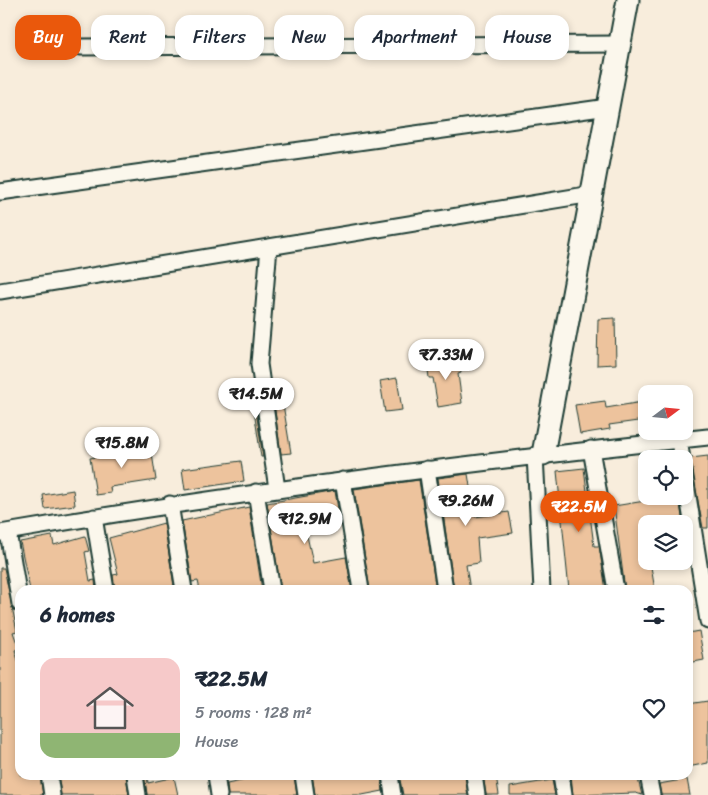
<!DOCTYPE html>
<meta charset="utf-8">
<style>
:root{--surface:#fff;--page:#f6f6f7;--text:#1f2937;--muted:#747a83;--accent:#ea580c}
body{margin:0;font-family:Sriracha,sans-serif;background:var(--page);color:var(--text);height:100vh;display:flex;flex-direction:column;font-size:19px;white-space:nowrap}
*{box-sizing:border-box;margin:0}
p{font-size:16px;color:var(--muted)}
.icon{flex:none;width:28px;height:28px;fill:none;stroke:currentColor;stroke-width:2;stroke-linecap:round;stroke-linejoin:round}
.map{position:relative;flex:1;overflow:hidden}
.panel{position:absolute;left:15px;top:585px;width:678px;height:195px;display:flex;flex-direction:column;background:var(--surface);border-radius:15px;box-shadow:0 2px 8px #0003}
.panel>*{flex:none}
.top-card{position:absolute;left:15px;top:15px;width:679px;height:45px;display:flex;gap:10px}
.needle{width:32px;rotate:74deg}
.tools{position:absolute;left:638px;top:385px;display:grid;gap:10px}
.tools a{display:grid;place-items:center;width:55px;height:55px;border-radius:10px;background:var(--surface);box-shadow:0 2px 8px #0003;font-size:25px}
.price{position:absolute;translate:-50% -42px;padding:0 11px;border-radius:18px;background:#fff;color:#222;font-size:16px;line-height:32px;filter:drop-shadow(0 1px 2px #0008)}
.price::after{content:'';position:absolute;left:50%;top:30px;width:15px;height:11px;margin-left:-8px;background:inherit;clip-path:polygon(0 0,100% 0,50% 100%)}
.price.on{background:var(--accent);color:#fff}
ul{padding:0;list-style:none}
li{display:flex;align-items:center;gap:15px;height:125px;padding:0 25px}
li span{display:grid;place-items:center;flex:none;width:140px;height:100px;border-radius:15px;color:#555}
li>.icon{margin-inline-start:auto}
span .icon{width:60px;height:60px;fill:#fffc;stroke-width:1}
li b{font-size:21px}
h2{display:flex;justify-content:space-between;align-items:center;height:60px;padding:0 25px;font-size:21px}
.pill{padding:0 18px;border-radius:15px;background:var(--surface);box-shadow:0 2px 8px #0003;font-size:18px;line-height:45px}
.pill.on{background:var(--accent);color:#fff}
.map>svg:first-child{display:block}
.building{fill:#edc39d;stroke:#1f3d34}
.lines{fill:none;stroke-linecap:round;stroke-linejoin:round}
.street-casing{stroke:#1f3d34;stroke-width:19}
.secondary-casing{stroke:#1f3d34;stroke-width:25}
.street{stroke:#fbf7ec;stroke-width:15}
.secondary{stroke:#fbf7ec;stroke-width:21}
</style>
<div class="map">
<svg width="708" height="795" viewBox="0 0 708 795">
<rect width="100%" height="100%" fill="#f8eddc"/>
<filter id="ink" filterUnits="userSpaceOnUse"><feTurbulence type="fractalNoise" baseFrequency=".02" numOctaves="2"/><feDisplacementMap in="SourceGraphic" scale="10" xChannelSelector="R" yChannelSelector="G"/><feConvolveMatrix kernelMatrix="1 2 1 2 8 2 1 2 1" color-interpolation-filters="sRGB"/></filter>
<g filter="url(#ink)">
<path class="building" d="M615,318L616,364L597,365L598,319Z
M459,357L461,373L458,374L462,403L438,407L433,378H429L427,362Z
M397,378L402,410L385,412L380,381Z
M279,380L291,453L281,454L271,382Z
M252,384L263,457H261L250,385Z
M605,401L606,408L642,402L645,420L609,425L610,429L580,434L575,405Z
M151,447L156,480L110,487L111,493L96,495L90,458Z
M708,456V528H703L691,463V458Z
M241,461L244,481L185,490L182,469Z
M584,468L594,546H599L606,590H569L557,471Z
M468,474L475,517L509,512L513,533L477,538L479,563L466,565L470,590H454L438,478Z
M419,480L436,590H370L354,489Z
M73,490L75,505L45,509L43,495Z
M335,491L339,515L304,522L313,563L346,557L352,590H281L267,503Z
M644,496H679L683,524H646V561H650L655,590H625L614,506L645,501Z
M249,507L262,590H200L198,581L192,582L182,521Z
M164,523L174,586L158,590H115L113,575L118,574L109,538Z
M52,536L54,545L85,536L89,551L85,552L90,581L95,580L96,590H30L20,542Z
M0,568H4L17,631L13,632L19,649L15,650L20,667V775H40L43,795H0Z
M699,631L704,660L688,663V633Z
M708,701V763L688,767V704Z
M58,775H126L129,795H61Z
M144,775H147L148,783L174,777L178,795H147Z
M269,775H294L297,795H228L227,784Z
M312,775H381L383,791L362,795H315Z
M399,775H465L468,795H403Z
M483,775H496L499,795H486Z
M571,775H637L642,795L636,793L573,795Z
M687,779L690,795H661L659,784Z
M552,780L555,795H510V787Z"/>
<g class="lines">
<g class="street-casing">
<path id="street" d="M81,47L620,44
M0,192L608,107
M269,247L259,364L277,489
M0,291L592,194
M679,440L682,459
M591,449L616,590
M535,455L542,590
M427,469L445,590
M684,471L708,621
M343,480L361,590
M256,492L272,590
M170,504L184,590
M94,517L106,590
M8,532L20,604
M0,533C235,493 471,462 708,437
M49,775L52,795
M135,775L138,795
M216,775L219,795
M303,775L306,795
M390,775L393,795
M474,775L477,795
M561,775L564,795
M648,775L652,795"/>
</g>
<g class="secondary-casing">
<path id="secondary" d="M543,454L628,0"/>
</g>
<use href="#street" class="street"/>
<use href="#secondary" class="secondary"/>
</g>
</g>
</svg>
<div class="tools">
<a><svg class="needle" viewBox="-14 -14 28 28"><path d="M0-13l5 13h-10z" fill="#e53935"/><path d="M0 13l5-13h-10z" fill="#747a83"/></svg></a>
<a><svg class="icon" aria-label="locate" viewBox="0 0 24 24"><circle cx="12" cy="12" r="6"/><path d="M12 2v4M12 18v4M2 12h4M18 12h4"/></svg></a>
<a><svg class="icon" aria-label="layers" viewBox="0 0 24 24"><path d="M12 4l9 5-9 5-9-5zM3 14l9 5 9-5"/></svg></a>
</div>
<b class="price" style="left:446px;top:381px">₹7.33M</b>
<b class="price" style="left:256px;top:420px">₹14.5M</b>
<b class="price" style="left:122px;top:469px">₹15.8M</b>
<b class="price" style="left:466px;top:527px">₹9.26M</b>
<b class="price on" style="left:579px;top:533px">₹22.5M</b>
<b class="price" style="left:305px;top:545px">₹12.9M</b>
<div class="top-card">
<a class="pill on">Buy</a>
<a class="pill">Rent</a>
<a class="pill">Filters</a>
<a class="pill">New</a>
<a class="pill">Apartment</a>
<a class="pill">House</a>
</div>
<section class="panel">
<h2>6 homes<svg class="icon" aria-label="filters" viewBox="0 0 24 24"><path d="M4 7h16M4 17h16"/><circle cx="9" cy="7" r="2"/><circle cx="15" cy="17" r="2"/></svg></h2>
<ul>
<li><span style="background:linear-gradient(#f6c9c9 75%,#8fb573 0)"><svg class="icon" aria-label="home" viewBox="0 0 24 24"><path d="M3 11l9-7 9 7M6 9v11h12V9"/></svg></span><div><b>₹22.5M</b><p>5 rooms · 128 m²</p><p>House</p></div><svg class="icon" aria-label="heart" viewBox="0 0 24 24"><path d="M12 20l-8-8c-3-5 5-10 8-4 3-6 11-1 8 4z"/></svg></li>
</ul>
</section>
</div>
